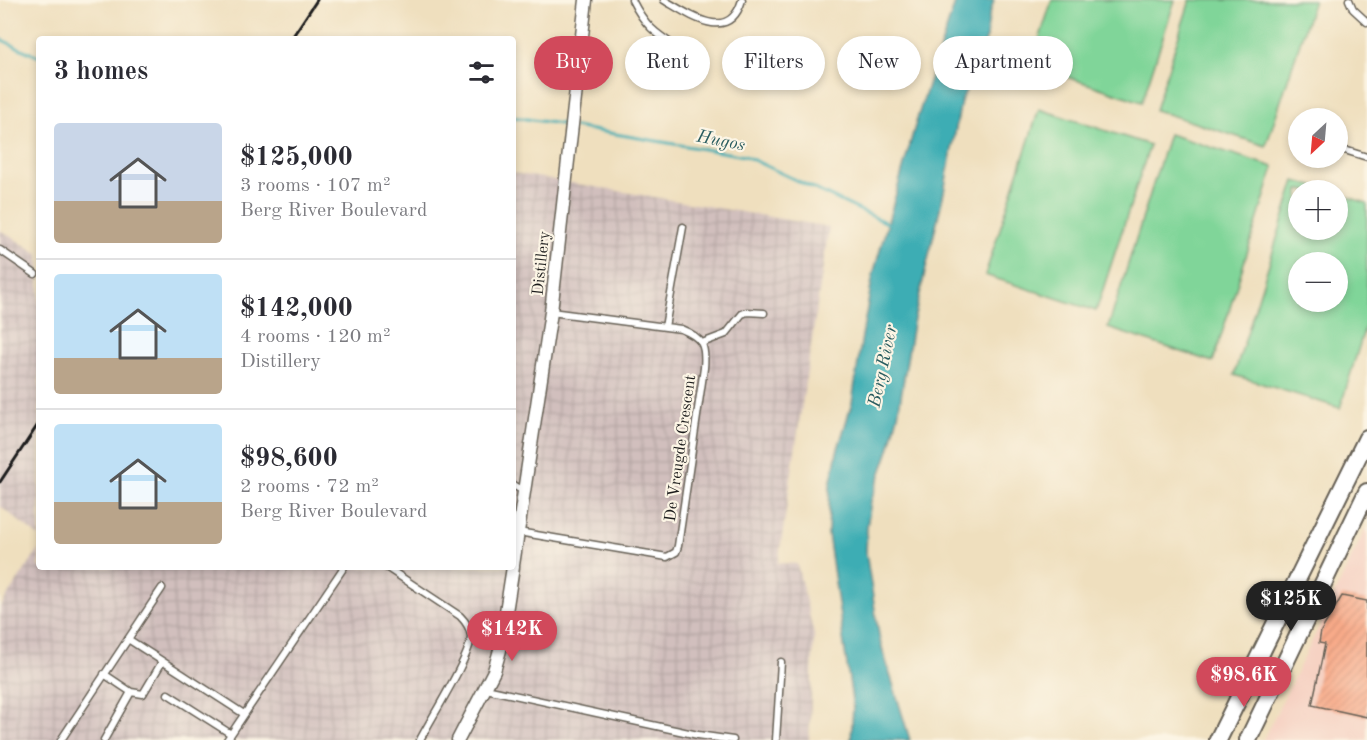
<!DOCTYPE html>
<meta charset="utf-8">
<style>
:root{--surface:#fff;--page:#f2f2f3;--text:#2b2b33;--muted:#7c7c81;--line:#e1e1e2;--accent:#d1495b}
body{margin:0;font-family:"Old Standard TT",serif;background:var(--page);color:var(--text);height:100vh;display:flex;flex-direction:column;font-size:22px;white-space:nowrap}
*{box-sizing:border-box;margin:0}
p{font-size:20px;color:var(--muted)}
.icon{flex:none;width:33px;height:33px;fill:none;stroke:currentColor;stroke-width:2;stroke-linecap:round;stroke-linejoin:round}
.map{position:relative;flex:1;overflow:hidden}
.drawer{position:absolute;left:36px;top:36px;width:480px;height:534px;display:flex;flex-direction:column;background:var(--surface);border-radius:6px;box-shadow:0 3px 9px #0003}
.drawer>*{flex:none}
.banner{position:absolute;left:534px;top:36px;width:570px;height:54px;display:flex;gap:12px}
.needle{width:39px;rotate:206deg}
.tools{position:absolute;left:1288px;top:108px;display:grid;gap:12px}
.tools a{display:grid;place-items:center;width:60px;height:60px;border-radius:50%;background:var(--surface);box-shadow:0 3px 9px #0003;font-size:30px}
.price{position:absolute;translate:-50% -51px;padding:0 14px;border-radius:21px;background:var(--accent);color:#fff;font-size:20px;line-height:39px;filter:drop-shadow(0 2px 3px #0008)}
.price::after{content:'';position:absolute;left:50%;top:36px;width:18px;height:14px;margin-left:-9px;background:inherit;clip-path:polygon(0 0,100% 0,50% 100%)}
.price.current{background:#222;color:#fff}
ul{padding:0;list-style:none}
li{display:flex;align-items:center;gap:18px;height:150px;padding:0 18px}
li+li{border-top:2px solid var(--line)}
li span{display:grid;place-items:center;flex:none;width:168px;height:120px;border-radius:6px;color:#555}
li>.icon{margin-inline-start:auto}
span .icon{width:72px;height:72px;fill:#fffc;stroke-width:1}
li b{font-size:26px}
h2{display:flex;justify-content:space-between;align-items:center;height:72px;padding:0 18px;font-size:26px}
.pill{padding:0 21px;border-radius:27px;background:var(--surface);box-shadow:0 3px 9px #0003;font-size:21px;line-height:54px}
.pill.current{background:var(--accent);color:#fff}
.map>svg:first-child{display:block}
.built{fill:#f6d2c3}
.industrial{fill:url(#industrial-grid)}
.pitch{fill:#80d599;stroke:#4e785a;stroke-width:1.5;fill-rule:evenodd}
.water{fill:#3cadb4;stroke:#2c6468;stroke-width:1.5}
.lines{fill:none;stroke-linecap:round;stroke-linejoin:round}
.stream{stroke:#3cadb4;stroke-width:3}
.building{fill:url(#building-hatch)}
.lane-casing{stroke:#666055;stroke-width:9}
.street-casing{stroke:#666055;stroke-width:15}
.secondary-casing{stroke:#666055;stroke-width:20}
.lane{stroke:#fff;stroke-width:6}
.street{stroke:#fff;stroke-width:12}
.secondary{stroke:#fff;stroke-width:16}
.rail{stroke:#1c1c1c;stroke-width:3}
.labels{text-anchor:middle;stroke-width:4.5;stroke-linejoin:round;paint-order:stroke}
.street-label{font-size:16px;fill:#1c1c1c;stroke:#fcf5e5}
.water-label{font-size:18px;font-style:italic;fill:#2a5d60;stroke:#fcf5e5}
</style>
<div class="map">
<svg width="1367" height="740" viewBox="0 0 1367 740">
<defs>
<pattern id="industrial-grid" width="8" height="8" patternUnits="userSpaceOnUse" patternTransform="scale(1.5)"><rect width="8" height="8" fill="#d1bfbd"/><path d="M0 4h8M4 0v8" fill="none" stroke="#b3a4a2"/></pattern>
<pattern id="building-hatch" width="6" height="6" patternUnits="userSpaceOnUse" patternTransform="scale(1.5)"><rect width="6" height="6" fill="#f8aa89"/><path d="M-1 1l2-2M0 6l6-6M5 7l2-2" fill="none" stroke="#d49276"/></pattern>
</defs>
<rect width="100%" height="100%" fill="#fcf5e5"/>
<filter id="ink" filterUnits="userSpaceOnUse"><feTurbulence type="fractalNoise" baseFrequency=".0167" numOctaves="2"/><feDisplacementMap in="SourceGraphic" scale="12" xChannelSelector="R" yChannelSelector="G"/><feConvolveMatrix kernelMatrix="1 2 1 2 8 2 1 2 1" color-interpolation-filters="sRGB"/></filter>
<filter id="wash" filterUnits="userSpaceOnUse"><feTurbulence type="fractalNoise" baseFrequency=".008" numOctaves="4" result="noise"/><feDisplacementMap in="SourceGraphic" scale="24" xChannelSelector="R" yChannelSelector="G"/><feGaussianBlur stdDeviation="1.35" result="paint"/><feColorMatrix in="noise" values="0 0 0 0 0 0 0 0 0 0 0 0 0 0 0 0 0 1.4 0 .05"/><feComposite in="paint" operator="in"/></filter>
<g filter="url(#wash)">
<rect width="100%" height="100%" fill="#efdfbe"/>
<path class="built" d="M1367,525V740H1263L1316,633Z"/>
<path class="industrial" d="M513,173L829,227L778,563L797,564L814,635L809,740H0V607L39,549V567H513Z
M0,230L39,254V537L0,506Z"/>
<path class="pitch" d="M1052,0H1175L1142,102L1031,65Z
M1190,0H1314L1266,146L1155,110Z
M1039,109L1150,145L1096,311L985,275Z
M1169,134L1274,167L1213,362L1108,328Z
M1295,181L1327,190H1299V230H1338V194L1367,203V321L1340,408L1234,375ZM1338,262V302H1299V262Z"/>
<path class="water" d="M956,0H994L989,17L986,39L975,72L961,101L944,192L913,323L898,415L889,450L871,501L867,527L866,553L880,641L910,740H851L853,707L828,534L830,485L837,452L852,403L862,336L873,275L917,119Z"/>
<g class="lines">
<path class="stream" d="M0,39L39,57
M513,117L567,125
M574,127L745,156L889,224"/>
</g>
<g id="blocks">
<path class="building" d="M1342,596L1367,601V717L1312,705L1325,644L1319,643L1321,631Z"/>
</g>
</g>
<g filter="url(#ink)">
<use href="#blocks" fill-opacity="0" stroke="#666055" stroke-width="1.5"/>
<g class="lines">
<g class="lane-casing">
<path id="lane" d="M632,0C645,26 655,33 678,48
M664,0C690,15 729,44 742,0
M1349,0L1353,9L1367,22
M1294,133L1299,135
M1338,148L1367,157
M0,250L35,274
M665,327L683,227
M702,343L726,334L742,314L747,312L764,313
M513,485L523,491
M518,532L667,557L676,552L678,546L704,368C706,345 703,338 681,329L551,312
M386,567L460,616C466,622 470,628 471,636C472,654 430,720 420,740
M128,639L244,714
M104,674L131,692L143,694L162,662
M486,689L698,735L733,740
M168,694L231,734
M61,740L162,588
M104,740L131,692
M227,740L344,567
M776,740L781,662"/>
</g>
<g class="street-casing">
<path id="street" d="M513,565L551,312L586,0
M458,740L494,671L500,650L513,567"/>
</g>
<g class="secondary-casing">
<path id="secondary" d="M1218,740L1367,438
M1248,740L1367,492"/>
</g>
<use href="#lane" class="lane"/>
<use href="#street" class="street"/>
<use href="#secondary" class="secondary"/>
<path class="rail" d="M291,39L317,0
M0,482L39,423"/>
</g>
</g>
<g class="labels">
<g class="street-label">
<text transform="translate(540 263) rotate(-84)" y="6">Distillery</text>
<text transform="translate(679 448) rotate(-82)" y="6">De Vreugde Crescent</text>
</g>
<g class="water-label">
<text transform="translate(721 140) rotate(11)" y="6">Hugos</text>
<text transform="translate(882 366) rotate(-78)" y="6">Berg River</text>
</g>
</g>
</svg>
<div class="tools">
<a><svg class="needle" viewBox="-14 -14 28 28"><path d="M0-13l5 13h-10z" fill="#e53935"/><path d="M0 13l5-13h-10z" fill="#7c7c81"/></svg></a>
<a>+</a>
<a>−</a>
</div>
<b class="price current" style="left:1291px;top:632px">$125K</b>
<b class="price" style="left:512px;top:662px">$142K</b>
<b class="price" style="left:1244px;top:708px">$98.6K</b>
<div class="banner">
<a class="pill current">Buy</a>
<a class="pill">Rent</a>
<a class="pill">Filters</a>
<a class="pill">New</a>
<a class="pill">Apartment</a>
</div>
<section class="drawer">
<h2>3 homes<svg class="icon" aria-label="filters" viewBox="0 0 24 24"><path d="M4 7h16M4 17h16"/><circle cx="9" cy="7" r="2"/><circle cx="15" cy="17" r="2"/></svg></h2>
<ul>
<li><span style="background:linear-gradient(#c9d6e8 65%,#b9a48a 0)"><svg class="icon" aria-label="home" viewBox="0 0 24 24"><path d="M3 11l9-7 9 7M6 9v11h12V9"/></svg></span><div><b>$125,000</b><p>3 rooms · 107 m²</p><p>Berg River Boulevard</p></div></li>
<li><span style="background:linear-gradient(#bfe0f5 70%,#b9a48a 0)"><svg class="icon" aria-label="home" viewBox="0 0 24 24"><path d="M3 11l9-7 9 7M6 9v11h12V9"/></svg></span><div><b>$142,000</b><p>4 rooms · 120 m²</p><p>Distillery</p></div></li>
<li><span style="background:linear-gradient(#bfe0f5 65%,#b9a48a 0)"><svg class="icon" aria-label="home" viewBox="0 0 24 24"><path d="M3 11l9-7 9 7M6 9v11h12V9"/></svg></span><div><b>$98,600</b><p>2 rooms · 72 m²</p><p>Berg River Boulevard</p></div></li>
</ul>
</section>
</div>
